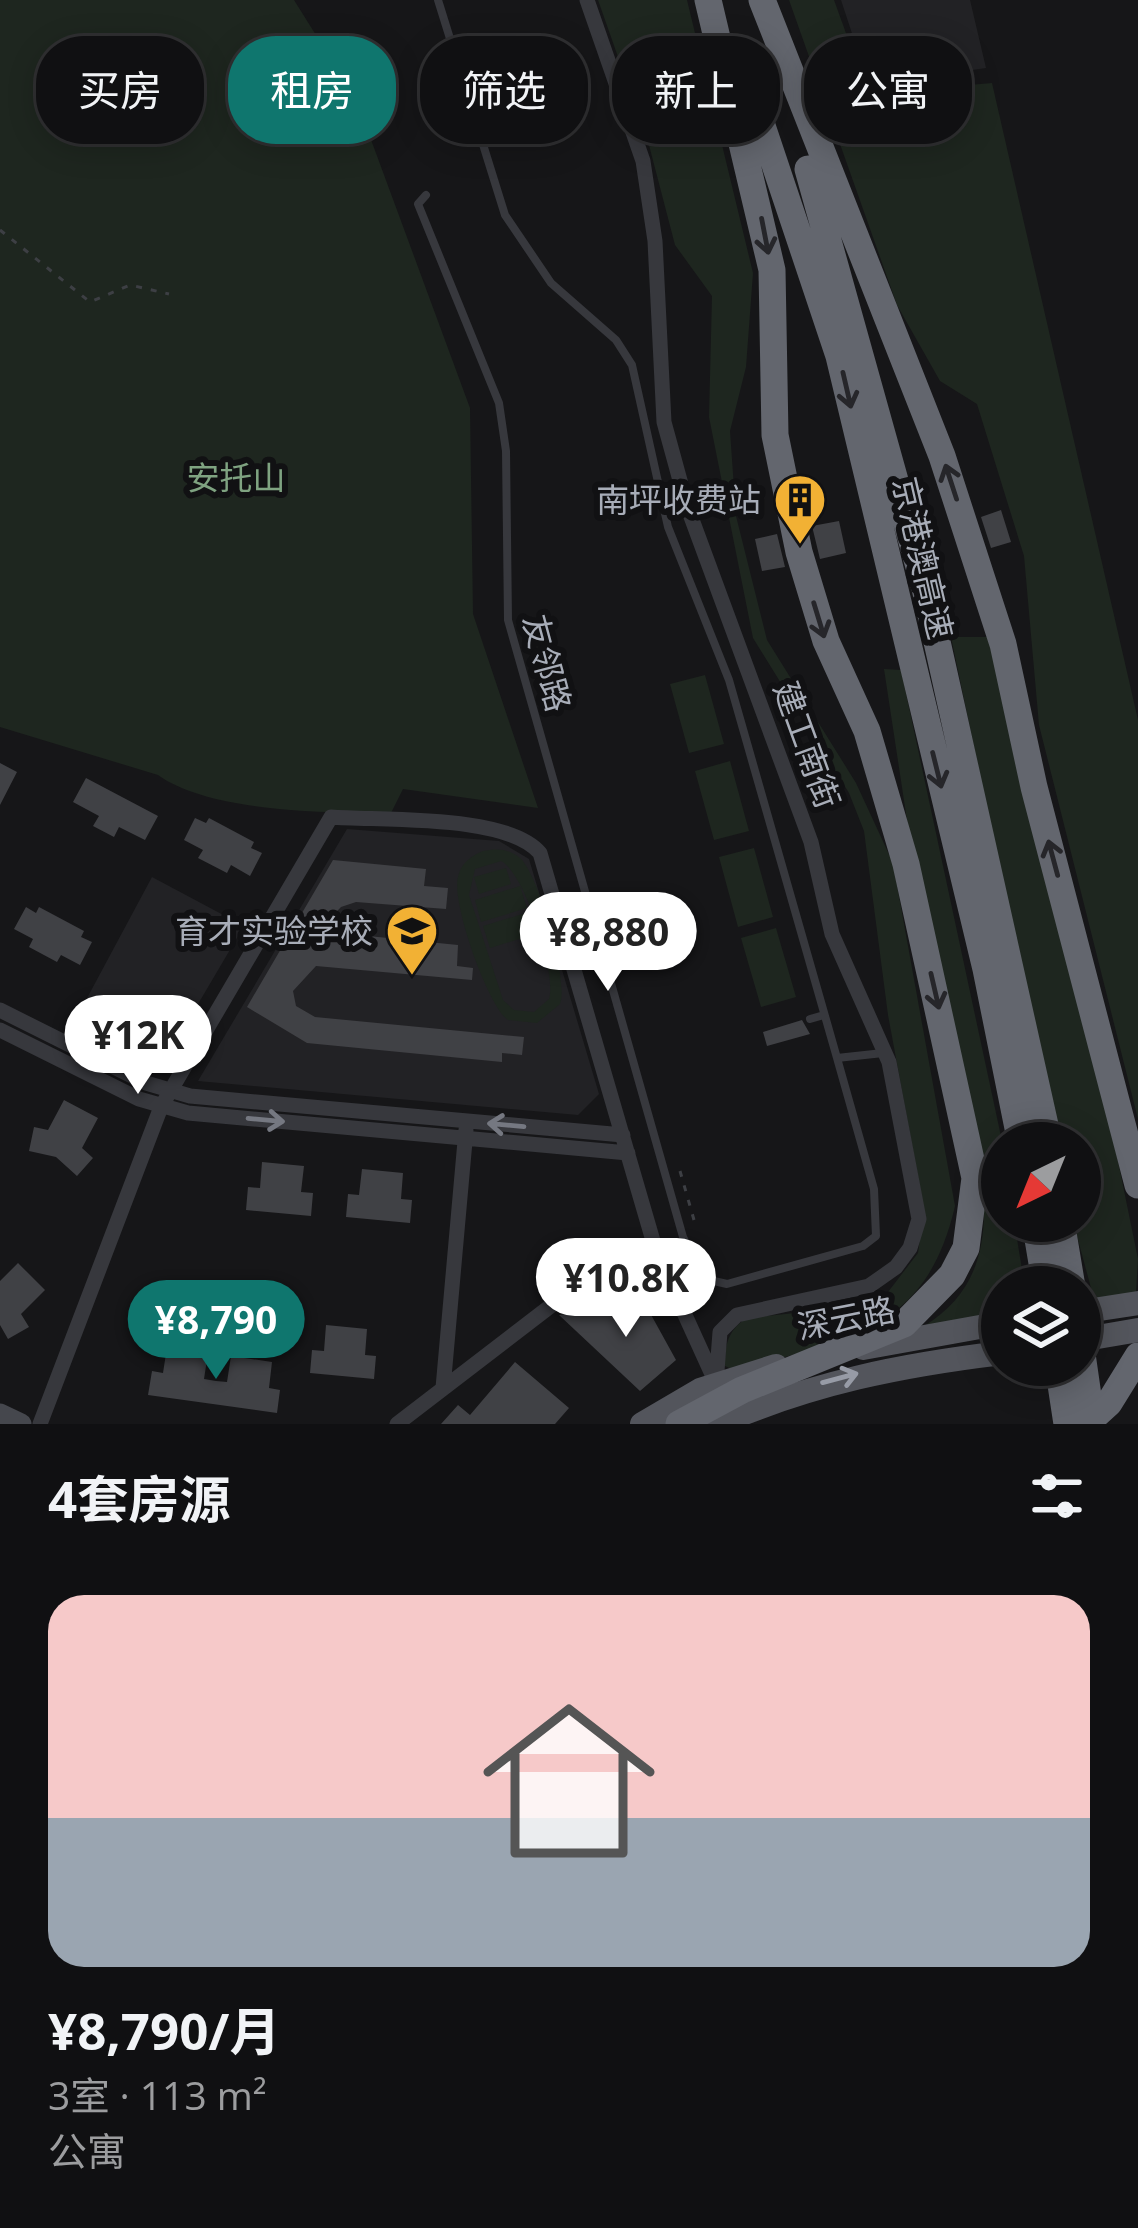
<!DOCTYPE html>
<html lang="zh">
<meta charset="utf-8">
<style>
:root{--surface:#101012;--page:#19191b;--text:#f1f3f6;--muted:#9c9d9f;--line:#303032;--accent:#0f766e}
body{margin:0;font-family:"Open Sans","Noto Sans SC",sans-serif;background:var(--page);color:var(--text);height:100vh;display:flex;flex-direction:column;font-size:45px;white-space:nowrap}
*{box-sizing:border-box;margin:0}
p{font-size:39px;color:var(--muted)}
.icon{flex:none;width:66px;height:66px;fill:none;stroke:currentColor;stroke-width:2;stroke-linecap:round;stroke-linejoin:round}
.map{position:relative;height:1424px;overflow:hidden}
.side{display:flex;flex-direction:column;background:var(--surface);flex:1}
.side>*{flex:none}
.top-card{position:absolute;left:36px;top:36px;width:1068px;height:108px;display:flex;gap:24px}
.needle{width:78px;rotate:223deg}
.fabs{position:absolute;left:981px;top:1122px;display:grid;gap:24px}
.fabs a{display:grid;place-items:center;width:120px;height:120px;border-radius:50%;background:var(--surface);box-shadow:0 6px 30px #0003,0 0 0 3px var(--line);font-size:60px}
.price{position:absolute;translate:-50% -102px;padding:0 27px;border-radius:42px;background:#fff;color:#222;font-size:39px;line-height:78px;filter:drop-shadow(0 3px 6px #0008)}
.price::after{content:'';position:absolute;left:50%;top:72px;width:36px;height:27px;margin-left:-18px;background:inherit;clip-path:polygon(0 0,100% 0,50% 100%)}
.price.current{background:var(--accent);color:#fff}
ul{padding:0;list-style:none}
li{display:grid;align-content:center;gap:24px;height:636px;padding:0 48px}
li+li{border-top:3px solid var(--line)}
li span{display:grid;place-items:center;height:372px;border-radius:36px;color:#555}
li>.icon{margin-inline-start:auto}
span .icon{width:216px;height:216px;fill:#fffc;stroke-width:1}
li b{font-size:51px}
h2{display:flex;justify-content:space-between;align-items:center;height:144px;padding:0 48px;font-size:51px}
.tag{padding:0 42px;border-radius:48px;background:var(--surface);box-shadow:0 6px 30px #0003,0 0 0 3px var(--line);font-size:42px;line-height:108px}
.tag.current{background:var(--accent);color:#fff}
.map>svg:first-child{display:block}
.built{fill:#222225}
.green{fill:#1e261f;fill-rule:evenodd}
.building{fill:#404145}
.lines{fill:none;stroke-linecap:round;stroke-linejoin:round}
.path{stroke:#3d3f44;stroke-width:3;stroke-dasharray:6 9;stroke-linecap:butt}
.lane{stroke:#37383d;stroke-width:8}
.street{stroke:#37383d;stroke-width:15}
.secondary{stroke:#45474d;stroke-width:21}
.primary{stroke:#53555c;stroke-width:24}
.highway{stroke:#63666e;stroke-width:27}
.oneway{stroke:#26262a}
.oneway2{stroke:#757881}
.oneway3{stroke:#979ba6}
.labels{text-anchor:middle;stroke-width:12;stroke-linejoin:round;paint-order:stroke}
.park-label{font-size:33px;fill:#7fa381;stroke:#111113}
.poi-label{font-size:33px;fill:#a8adb8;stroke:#111113;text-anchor:end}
.street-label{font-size:33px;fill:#a8adb8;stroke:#111113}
</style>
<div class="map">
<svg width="1138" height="1424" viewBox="0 0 1138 1424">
<rect width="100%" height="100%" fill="#161618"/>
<path class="built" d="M841,0H970L986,68L869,85Z
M347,829L499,841L529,859L599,1094L578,1115L198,1081Z
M152,877L244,926L178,1038L165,1051L138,1058L71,1028Z"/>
<path class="green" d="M0,0H294L356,99L470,408L473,614L538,808L403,789L391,813C327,813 209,812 158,775L0,727Z
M598,0H687L753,273L746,367L730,431L736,516L767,640L856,783L893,863L955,1206C925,1335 848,1334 738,1372L725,1366C725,1344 728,1330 747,1318L852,1307L888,1292L918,1253L924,1209L888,1015L864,831L849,793L753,638L709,417L712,296L675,245L649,145Z
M789,0H834L868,94L992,83L1138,720V1119L1039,725L1024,556L977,404L940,381L897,305Z
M951,637H992L1118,1161L1138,1259L1136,1293L1095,1303L1073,1221H1080V1143H1057Z
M884,669L901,670L1002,1141V1221H1014L1025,1287H1002V1316L924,1326C968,1299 984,1261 984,1211L912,853Z
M705,675L724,744L689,753L670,684Z
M730,761L749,831L714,840L695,771Z
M754,848L773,917L738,927L719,857Z
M483,851C497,848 509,849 520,858C539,875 569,981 560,1004L537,1023L508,1020C488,1006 451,902 458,877C461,863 471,856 483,851ZM501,861C525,873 557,973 549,999L534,1012L514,1010L503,1000L469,895L475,869Z
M506,868L511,884L479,894L474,877Z
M520,886L527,908L481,922L475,900Z
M529,912L535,934L490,948L483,926Z
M776,928L796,997L761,1007L741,938Z"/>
<path class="building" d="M1001,510L1011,542L991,548L981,517Z
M839,521L846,553L820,559L812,526Z
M777,534L785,567L762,571L755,539Z
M0,763L17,772L0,805Z
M86,778L158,816L145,840L119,827L114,837L93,826L99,816L73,802Z
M195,818L206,823L209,818L254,842L251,848L262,853L250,876L231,865L227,873L198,858L203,850L184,840Z
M333,860L426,869L424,886L448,888L446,909L356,902L341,907L324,925L338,933L458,945L457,966L473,968L472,980L316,966L293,991L296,1006L315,1017L524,1037L522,1055L502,1053V1062L307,1043L247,1007Z
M26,907L36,913L39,907L84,931L81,937L92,942L80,965L61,955L57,962L29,947L33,939L14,929Z
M802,1020L810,1034L767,1046L763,1032Z
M64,1100L98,1118L82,1148L93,1158L77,1176L56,1157L29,1151L34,1127L48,1130Z
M262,1162L304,1166L301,1192L313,1193L311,1216L246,1210L248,1187L260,1188Z
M362,1169L403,1173L401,1199L412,1200L410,1223L346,1217L348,1194L359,1195Z
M18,1263L45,1290L21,1314L29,1327L8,1339L0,1325V1281Z
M644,1302L676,1360L640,1391L559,1315Z
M326,1325L367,1329L365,1355L376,1356L374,1379L310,1373L312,1350L324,1351Z
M167,1347L208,1353L204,1379L216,1381L227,1382L231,1356L272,1362L269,1388L280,1390L277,1413L148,1395L152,1371L163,1373Z
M515,1362L569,1408L555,1424H441L458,1405L470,1415Z"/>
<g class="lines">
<path class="path" d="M0,230L90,302L130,285L169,294
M680,1171L694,1220"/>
<path class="lane" d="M438,0L505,215L551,283L616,340L632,365L668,527L729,680L837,1058
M426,195L418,204L499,403L506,451L508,620L683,1237L705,1279L727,1284L863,1246L876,1236L874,1189L837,1058L883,1053
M810,1019L824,1015"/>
<path class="street" d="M587,0L643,161L655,241L664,422L687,506L811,842L832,934L889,1062L919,1219L910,1248L896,1267L869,1286L737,1315L720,1332L716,1384
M0,1010L146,1083L190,1096L623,1135
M0,1030L139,1099L188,1113L628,1153
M443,1388L466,1130
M40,1424L161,1107L331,817C383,821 507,814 540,853L656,1251L715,1381
M397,1424L578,1285L672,1281"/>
<path class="secondary" d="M0,1414L21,1424"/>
<path class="primary" d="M1080,1312L1138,1303
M1080,1340L1138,1330
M863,1348L1002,1323
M642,1424L700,1390L776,1366
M718,1424C812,1383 901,1365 1002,1353"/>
<path class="highway" d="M762,0L942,456L1003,644L1034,787L1138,1185
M746,78L839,356L986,969L1021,1143
M808,169L925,588L1049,1143
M1035,1221L1046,1287
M1061,1221L1072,1287
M1080,1340L1092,1424
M1058,1365L1067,1424
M679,1424L742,1390L904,1324L952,1275L966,1248L975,1178L906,864L867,731L826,641L799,552L775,435L772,270L708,0
M1086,1424L1109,1403L1138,1356"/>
</g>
<defs><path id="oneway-shaft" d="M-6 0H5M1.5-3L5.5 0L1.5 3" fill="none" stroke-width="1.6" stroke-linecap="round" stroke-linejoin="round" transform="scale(3)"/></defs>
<g class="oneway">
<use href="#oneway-shaft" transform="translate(765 236) rotate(79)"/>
<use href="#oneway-shaft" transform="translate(847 390) rotate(77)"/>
<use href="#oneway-shaft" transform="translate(951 482) rotate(-108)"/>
<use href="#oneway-shaft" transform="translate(819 620) rotate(73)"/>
<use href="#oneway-shaft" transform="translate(937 770) rotate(76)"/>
<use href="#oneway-shaft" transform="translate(1053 858) rotate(-105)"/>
<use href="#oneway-shaft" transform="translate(935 991) rotate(77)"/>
</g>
<g class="oneway2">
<use href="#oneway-shaft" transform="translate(266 1120) rotate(5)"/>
<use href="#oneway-shaft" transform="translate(506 1125) rotate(-175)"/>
</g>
<use class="oneway3" href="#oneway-shaft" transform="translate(840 1378) rotate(-15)"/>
<defs>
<g id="building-pin" transform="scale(2.7)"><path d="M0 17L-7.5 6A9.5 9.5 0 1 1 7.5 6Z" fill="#f2b134" stroke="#111113"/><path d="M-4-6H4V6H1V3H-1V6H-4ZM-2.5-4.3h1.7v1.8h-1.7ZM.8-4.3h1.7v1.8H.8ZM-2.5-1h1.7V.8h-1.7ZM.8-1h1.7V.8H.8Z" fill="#111"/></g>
<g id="school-pin" transform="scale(2.7)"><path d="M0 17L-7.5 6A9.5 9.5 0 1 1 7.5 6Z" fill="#f2b134" stroke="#111113"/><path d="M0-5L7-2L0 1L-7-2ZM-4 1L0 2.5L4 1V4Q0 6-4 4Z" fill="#111"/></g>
</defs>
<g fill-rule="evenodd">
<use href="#building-pin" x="800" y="500"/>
<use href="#school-pin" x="412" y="931"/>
</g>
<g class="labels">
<g class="park-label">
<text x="236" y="490">安托山</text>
</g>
<g class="poi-label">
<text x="761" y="512">南坪收费站</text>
<text x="373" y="943">育才实验学校</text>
</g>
<g class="street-label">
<text transform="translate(923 558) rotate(77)" y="12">京港澳高速</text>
<text transform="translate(547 663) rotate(75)" y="12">友邻路</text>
<text transform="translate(807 745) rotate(70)" y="12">建工南街</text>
<text transform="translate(846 1318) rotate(-11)" y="12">深云路</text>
</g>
</g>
</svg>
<div class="fabs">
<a><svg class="needle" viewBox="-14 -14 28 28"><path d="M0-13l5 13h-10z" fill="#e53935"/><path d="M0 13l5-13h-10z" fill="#9c9d9f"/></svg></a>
<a><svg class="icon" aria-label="layers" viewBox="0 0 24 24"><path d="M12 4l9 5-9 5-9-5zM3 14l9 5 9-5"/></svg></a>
</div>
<b class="price" style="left:608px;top:994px">¥8,880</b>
<b class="price" style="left:138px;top:1097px">¥12K</b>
<b class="price" style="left:626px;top:1340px">¥10.8K</b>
<b class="price current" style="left:216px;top:1382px">¥8,790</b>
<div class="top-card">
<a class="tag">买房</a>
<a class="tag current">租房</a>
<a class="tag">筛选</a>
<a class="tag">新上</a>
<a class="tag">公寓</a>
</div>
</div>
<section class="side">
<h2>4套房源<svg class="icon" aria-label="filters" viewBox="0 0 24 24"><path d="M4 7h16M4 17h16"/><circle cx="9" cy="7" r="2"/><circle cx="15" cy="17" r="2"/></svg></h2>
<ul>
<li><span style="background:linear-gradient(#f6c9c9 60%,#9aa5b1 0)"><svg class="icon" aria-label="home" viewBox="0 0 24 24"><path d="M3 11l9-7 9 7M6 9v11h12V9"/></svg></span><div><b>¥8,790/月</b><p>3室 · 113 m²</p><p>公寓</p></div></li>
</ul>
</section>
